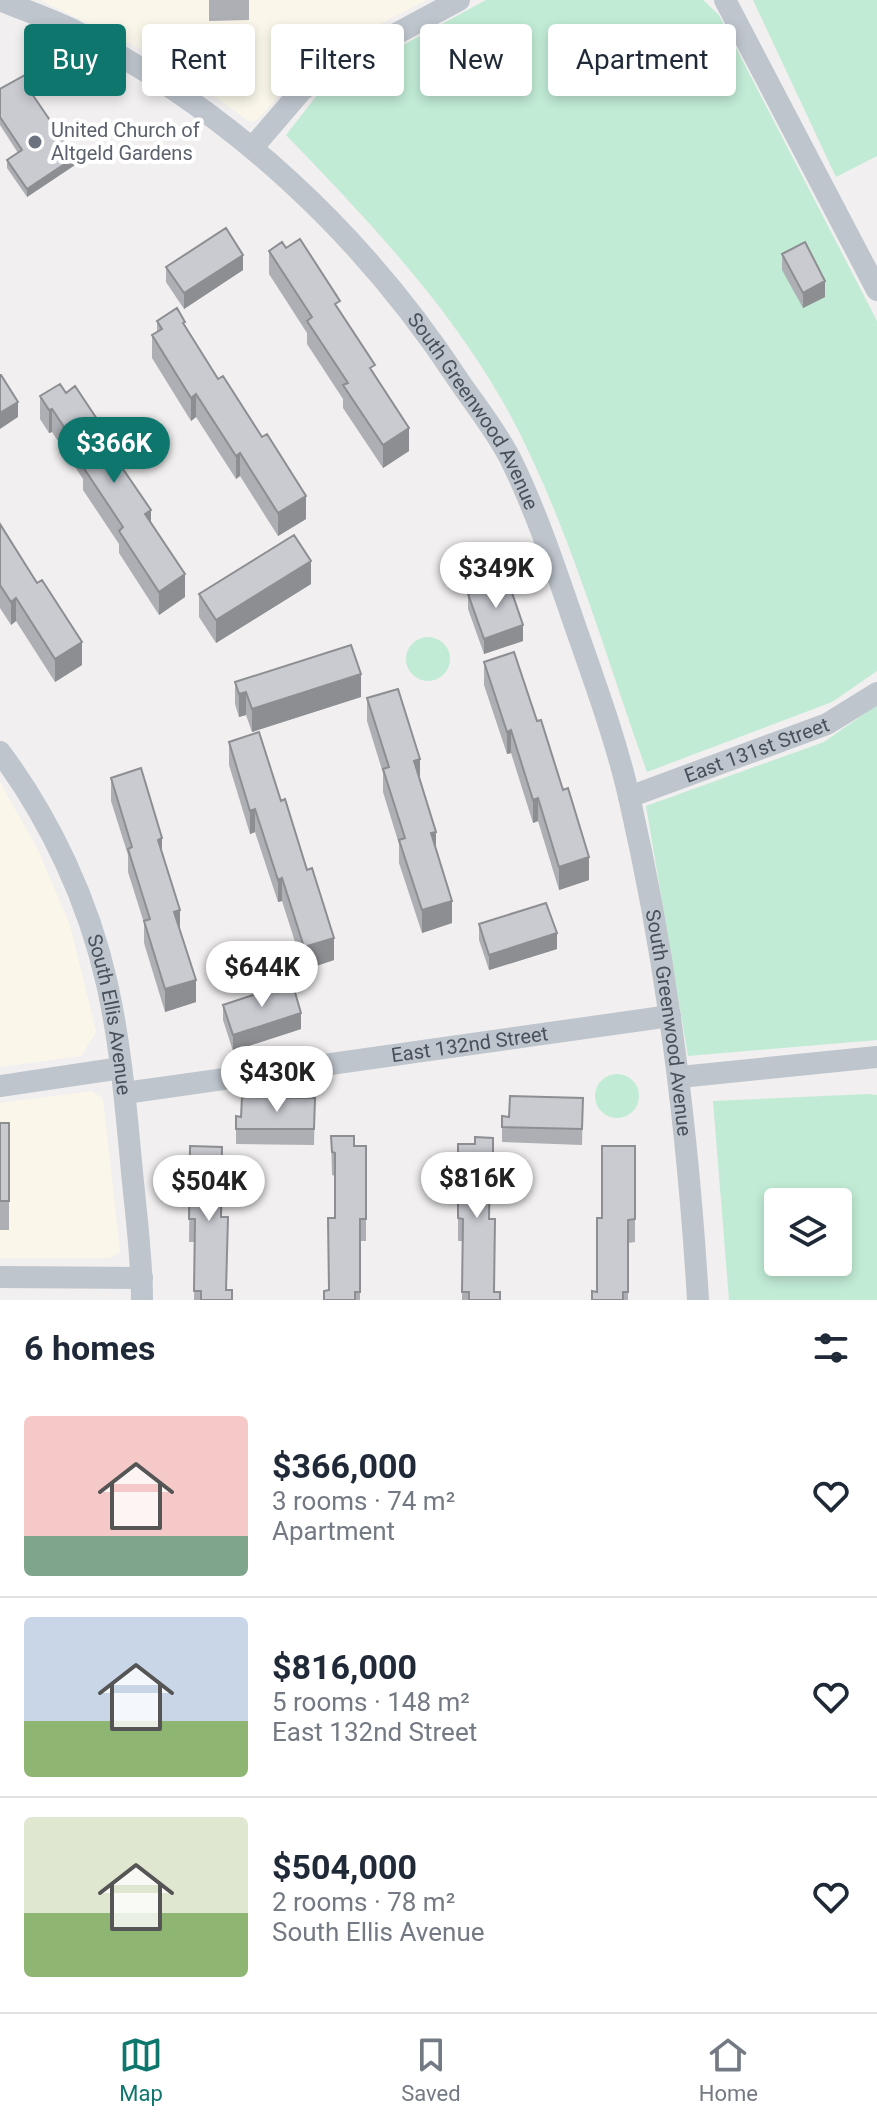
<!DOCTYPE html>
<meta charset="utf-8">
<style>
:root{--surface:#fff;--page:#f2f2f3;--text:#1f2937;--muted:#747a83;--line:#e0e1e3;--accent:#0f766e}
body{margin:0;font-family:Roboto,sans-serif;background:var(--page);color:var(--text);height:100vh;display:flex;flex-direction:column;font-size:30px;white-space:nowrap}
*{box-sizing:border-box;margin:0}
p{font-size:26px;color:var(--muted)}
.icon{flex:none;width:44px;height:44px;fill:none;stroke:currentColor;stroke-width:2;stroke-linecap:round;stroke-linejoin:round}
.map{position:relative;height:1300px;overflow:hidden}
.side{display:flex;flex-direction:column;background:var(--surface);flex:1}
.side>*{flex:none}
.banner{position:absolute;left:24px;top:24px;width:830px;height:72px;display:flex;gap:16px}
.controls{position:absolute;left:764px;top:1188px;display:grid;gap:16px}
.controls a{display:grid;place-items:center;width:88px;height:88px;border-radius:8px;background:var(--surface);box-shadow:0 4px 12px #0003;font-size:40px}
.price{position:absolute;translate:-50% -68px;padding:0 18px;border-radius:28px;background:#fff;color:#222;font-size:26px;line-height:52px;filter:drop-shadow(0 2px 4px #0008)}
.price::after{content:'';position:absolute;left:50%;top:48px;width:24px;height:18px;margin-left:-12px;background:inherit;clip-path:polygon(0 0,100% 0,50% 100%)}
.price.current{background:var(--accent);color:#fff}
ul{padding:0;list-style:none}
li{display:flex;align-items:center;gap:24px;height:200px;padding:0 24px}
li+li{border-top:2px solid var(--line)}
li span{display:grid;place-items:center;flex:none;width:224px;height:160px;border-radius:8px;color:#555}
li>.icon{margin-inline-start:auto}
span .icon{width:96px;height:96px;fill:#fffc;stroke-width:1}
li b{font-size:34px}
h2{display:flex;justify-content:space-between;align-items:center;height:96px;padding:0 24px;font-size:34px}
.chip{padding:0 28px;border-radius:8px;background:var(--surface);box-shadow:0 4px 12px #0003;font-size:28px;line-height:72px}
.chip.current{background:var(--accent);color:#fff}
.menu{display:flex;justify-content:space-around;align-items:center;height:112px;border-top:2px solid var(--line);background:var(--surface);font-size:22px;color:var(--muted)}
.menu a{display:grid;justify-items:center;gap:4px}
.menu .current{color:var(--accent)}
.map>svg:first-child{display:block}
.commercial{fill:#faf7ea}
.green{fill:#c1ebd5;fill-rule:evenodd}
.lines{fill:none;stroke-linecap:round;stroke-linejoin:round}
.minor{stroke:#bec5cd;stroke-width:22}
.wall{fill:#adafb4}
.shaded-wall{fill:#8d8e92}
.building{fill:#c9cbd1;stroke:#8d8e92;stroke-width:2}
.worship-dot{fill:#6b7280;stroke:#fff;stroke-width:3}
.labels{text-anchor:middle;stroke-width:8;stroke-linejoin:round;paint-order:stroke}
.worship-label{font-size:20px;fill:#5b616d;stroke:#fff;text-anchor:start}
.street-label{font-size:20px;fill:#48505b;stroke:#fff}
</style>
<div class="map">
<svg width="877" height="1300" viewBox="0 0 877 1300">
<rect width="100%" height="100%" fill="#f1efef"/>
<path class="commercial" d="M40,0H426L327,52L302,71L257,120L250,122L164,60Z
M0,782L38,850L70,925L96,1032L81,1056L0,1067Z
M92,1091L103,1099L120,1252L111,1258H0V1103Z"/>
<path class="green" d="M486,0H703L719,15L877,321V671L832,702L647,772C604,652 568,521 507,409C449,305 368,220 286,135L318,94L346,76Z
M753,0H877V156L836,177Z
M406 659a22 22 0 1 1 44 0a22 22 0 1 1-44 0Z
M877,705V1040L688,1056L646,806L824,742Z
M595 1096a22 22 0 1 1 44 0a22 22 0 1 1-44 0Z
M868,1094L877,1095V1300H729L713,1101ZM778,1202H838V1262H778Z"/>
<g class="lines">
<g class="minor">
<path id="s1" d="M0,0C24,10 50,19 73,30C231,111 362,233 459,381C476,406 497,432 511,460C535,509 553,562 571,614C592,675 616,738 630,801C668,966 688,1132 698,1300"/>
<path d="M725,0L877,290"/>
<path d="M253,147L301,91L323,73L459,0"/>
<path id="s2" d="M0,752C50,819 89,902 107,984C121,1046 126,1109 132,1172C136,1215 142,1257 142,1300"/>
<path id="s3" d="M629,797L827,724L877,693"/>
<path d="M680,1077L877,1057"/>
<path d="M0,1086L121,1068"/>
<path id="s4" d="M125,1093L670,1016"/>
<path d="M0,1277L142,1278"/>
</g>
</g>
<path class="wall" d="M209,0H249V20L209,21Z
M0,89L34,96L75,165L27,197L7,168V160L18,153L0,125Z
M286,248L340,311L375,376L409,451L383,468L343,408V399L307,344V333L269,274V251Z
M782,254L825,297L803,308L782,270Z
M166,267L243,270L184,309L166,282Z
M157,321L185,328L306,519L278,536L240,476L236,479L196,417L191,421L152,358V335L157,332Z
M40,396L115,457L151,523L185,597L159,615L119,553V544L83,490V479L52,432L49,433L40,419Z
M0,524L82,665L55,682L16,621L11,625L0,608Z
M311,584L216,643L199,617V594Z
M468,594L523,641L484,654L468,609Z
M484,662L589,880L559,890L538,821L533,823L511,753L507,754L484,685Z
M235,682L361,697L252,732L246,715L239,717L235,704Z
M367,698L420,780L452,923L422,933L399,863V844L383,792V773L367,721Z
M229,742L281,801L334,960L304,970L282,901L278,902L255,832L250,834L229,765Z
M111,778L162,853L196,1002L165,1012L144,943V923L128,872V855L111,801Z
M479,924L557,949L489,970L479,940Z
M223,1005L301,1029L233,1051L223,1020Z
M315,1098L314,1145L236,1144V1116L241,1117Z
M583,1098L582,1145L502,1142V1127Z
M0,1123H9V1230H0Z
M331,1136L354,1146H366V1241H360V1300H324L329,1290L335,1218V1176L332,1175Z
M493,1138V1176H490L489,1219L494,1292L500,1300H462L463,1241H458V1144H475Z
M190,1146L221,1217L227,1290L232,1300H194L195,1242H189Z
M635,1146V1242L628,1243V1300H592L597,1292L602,1218Z"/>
<path class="shaded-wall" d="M75,157V165L27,197V189Z
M243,255V270L184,309V293Z
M825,281V297L803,308V293Z
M196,394V417L191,421V398Z
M18,402V417L0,429V413Z
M52,409V432L49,433V410Z
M409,428V451L383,468V445Z
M240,453V476L236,479V456Z
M306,496V519L278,536V513Z
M151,510V533L145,514Z
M311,561V584L216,643V620Z
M185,574V597L159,615V592Z
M16,598V621L11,625V602Z
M523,625V641L484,654V639Z
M82,642V665L55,682V659Z
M361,674V697L252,732V709Z
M246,692V715L239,717V694Z
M511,730V753L507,754V732Z
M420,759V782L414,761Z
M538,798V821L533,823V800Z
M255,809V832L250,834V811Z
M436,832V854L431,833Z
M162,838V861L158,840Z
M589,857V880L559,890V867Z
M282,878V901L278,902V880Z
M452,901V923L422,933V910Z
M180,910V933L174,912Z
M557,933V949L489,970V955Z
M334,938V960L304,970V947Z
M196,980V1002L165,1012V989Z
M301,1013V1029L233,1051V1035Z"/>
<path class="building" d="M25,75L34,89L30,91L75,157L27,189L7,160L22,150L0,117V89Z
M226,228L243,255L184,293L166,267Z
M300,239L340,301L335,304L375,365L370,368L409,428L383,445L343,385L348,383L307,321L312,317L269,251L282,242L286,248Z
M805,242L825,281L803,293L782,254Z
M177,308L185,322L183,323L218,379L223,376L262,437L267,434L306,496L278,513L240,453L236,456L196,394L191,398L152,335L162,329L157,321Z
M0,375H1L18,402L0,413Z
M60,384L66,393L75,386L115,446L110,450L151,510L145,514L185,574L159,592L119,531L123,527L83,467L88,463L52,409L49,410L40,396Z
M0,524L37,583L42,580L82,642L55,659L16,598L11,602L0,585Z
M294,535L311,561L216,620L199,594Z
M508,581L523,625L484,639L468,594Z
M351,645L361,674L252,709L246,692L239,694L235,682Z
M514,652L537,721L541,720L563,790L568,788L589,857L559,867L538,798L533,800L511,730L507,732L484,662Z
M398,689L420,759L414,761L436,832L431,833L452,901L422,910L399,840L405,838L383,769L389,767L367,698Z
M259,732L281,801L285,799L307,870L312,868L334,938L304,947L282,878L278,880L255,809L250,811L229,742Z
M141,768L162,838L158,840L180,910L174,912L196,980L165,989L144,921L150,919L128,849L132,847L111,778Z
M546,903L557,933L489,955L479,924Z
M292,982L301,1013L233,1035L223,1005Z
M510,1096L583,1098L582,1129L502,1127V1116L509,1117Z
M242,1097L315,1098L314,1129H236V1116L241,1117Z
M0,1123H9V1201H0Z
M331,1136H354V1146H366V1219H360V1292H355V1300H324V1291L329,1290L328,1218H335V1153L332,1152Z
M475,1137L493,1138V1154H490L489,1219H495L494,1292H500V1300H469V1292H462L463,1219L458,1218V1144H475Z
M190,1146L222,1147L221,1217H228L226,1290H232V1300H201V1291H194L195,1219H189Z
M602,1146H635V1219L628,1220V1292H623V1300H592V1291L597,1292V1218H602Z"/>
<circle class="worship-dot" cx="35" cy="142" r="8"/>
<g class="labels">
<g class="worship-label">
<text x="51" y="137">United Church of<tspan x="51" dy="23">Altgeld Gardens</tspan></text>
</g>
<g class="street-label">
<text dy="7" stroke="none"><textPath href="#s1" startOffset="640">South Greenwood Avenue</textPath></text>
<text dy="7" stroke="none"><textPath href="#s3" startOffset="136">East 131st Street</textPath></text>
<text dy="7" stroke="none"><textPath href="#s2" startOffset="288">South Ellis Avenue</textPath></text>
<text dy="7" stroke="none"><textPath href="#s1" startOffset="1288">South Greenwood Avenue</textPath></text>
<text dy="7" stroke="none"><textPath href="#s4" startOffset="348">East 132nd Street</textPath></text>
</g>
</g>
</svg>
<div class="controls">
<a><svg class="icon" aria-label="layers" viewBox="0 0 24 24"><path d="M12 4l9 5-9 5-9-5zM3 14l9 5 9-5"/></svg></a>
</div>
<b class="price current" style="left:114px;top:485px">$366K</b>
<b class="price" style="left:496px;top:610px">$349K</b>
<b class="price" style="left:262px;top:1009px">$644K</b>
<b class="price" style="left:277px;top:1114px">$430K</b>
<b class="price" style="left:477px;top:1220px">$816K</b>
<b class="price" style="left:209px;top:1223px">$504K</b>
<div class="banner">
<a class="chip current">Buy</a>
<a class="chip">Rent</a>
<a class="chip">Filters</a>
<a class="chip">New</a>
<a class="chip">Apartment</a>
</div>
</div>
<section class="side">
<h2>6 homes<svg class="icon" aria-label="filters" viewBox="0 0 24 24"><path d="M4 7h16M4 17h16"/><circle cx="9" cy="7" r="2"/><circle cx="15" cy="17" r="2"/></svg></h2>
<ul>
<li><span style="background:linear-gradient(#f6c9c9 75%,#7fa58c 0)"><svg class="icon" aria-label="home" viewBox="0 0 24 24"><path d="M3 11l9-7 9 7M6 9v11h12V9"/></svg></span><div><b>$366,000</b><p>3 rooms · 74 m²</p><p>Apartment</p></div><svg class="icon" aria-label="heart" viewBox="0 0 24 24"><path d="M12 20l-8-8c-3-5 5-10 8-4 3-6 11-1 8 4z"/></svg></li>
<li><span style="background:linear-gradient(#c9d6e8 65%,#8fb573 0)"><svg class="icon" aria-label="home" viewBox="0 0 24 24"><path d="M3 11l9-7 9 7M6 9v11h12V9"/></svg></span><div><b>$816,000</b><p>5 rooms · 148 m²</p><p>East 132nd Street</p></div><svg class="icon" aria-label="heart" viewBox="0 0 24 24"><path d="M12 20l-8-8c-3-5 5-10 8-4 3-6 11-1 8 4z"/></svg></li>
<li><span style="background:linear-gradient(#dfe7d0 60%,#8fb573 0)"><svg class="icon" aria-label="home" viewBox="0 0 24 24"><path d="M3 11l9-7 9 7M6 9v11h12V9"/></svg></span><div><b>$504,000</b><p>2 rooms · 78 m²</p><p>South Ellis Avenue</p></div><svg class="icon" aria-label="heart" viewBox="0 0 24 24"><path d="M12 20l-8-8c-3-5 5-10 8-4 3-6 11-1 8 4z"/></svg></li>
</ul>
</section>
<nav class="menu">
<a class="current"><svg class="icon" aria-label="map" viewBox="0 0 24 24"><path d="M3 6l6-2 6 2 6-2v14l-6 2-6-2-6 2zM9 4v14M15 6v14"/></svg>Map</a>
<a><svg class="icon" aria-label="saved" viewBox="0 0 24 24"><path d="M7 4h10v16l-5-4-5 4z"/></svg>Saved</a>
<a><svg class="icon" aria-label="home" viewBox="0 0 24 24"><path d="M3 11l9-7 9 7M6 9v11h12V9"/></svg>Home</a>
</nav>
